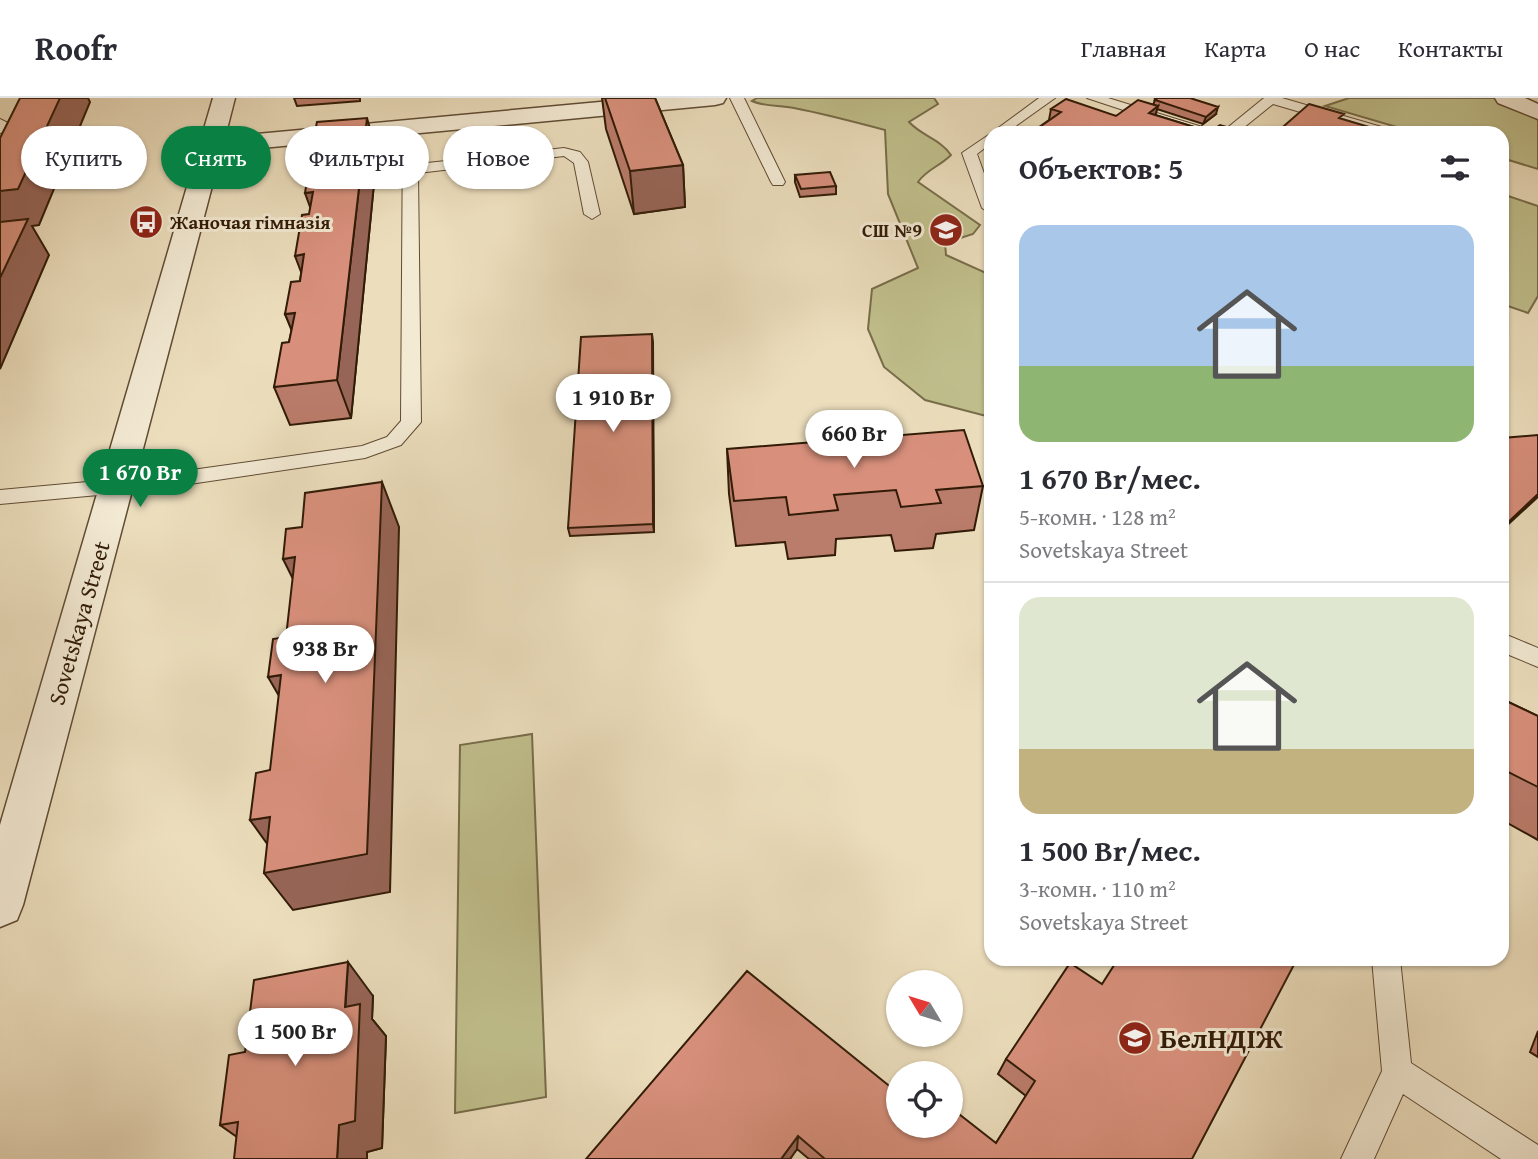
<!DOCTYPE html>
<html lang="ru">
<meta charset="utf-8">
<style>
:root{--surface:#fff;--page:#f2f2f3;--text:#2b2b33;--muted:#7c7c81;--line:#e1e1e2;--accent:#0b8043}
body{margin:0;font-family:"Gentium Book Plus",serif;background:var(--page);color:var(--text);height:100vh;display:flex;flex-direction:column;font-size:26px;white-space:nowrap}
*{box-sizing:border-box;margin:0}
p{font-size:23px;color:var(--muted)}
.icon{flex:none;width:38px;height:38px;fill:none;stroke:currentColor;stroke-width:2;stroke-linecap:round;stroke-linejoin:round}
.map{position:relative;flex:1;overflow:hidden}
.details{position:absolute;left:984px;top:28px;width:525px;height:840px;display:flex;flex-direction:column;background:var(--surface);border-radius:21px;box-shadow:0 2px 5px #0004}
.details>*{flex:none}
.guide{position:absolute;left:21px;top:28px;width:665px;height:63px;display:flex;gap:14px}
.needle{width:46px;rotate:308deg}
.tools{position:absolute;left:886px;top:872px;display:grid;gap:14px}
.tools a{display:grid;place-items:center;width:77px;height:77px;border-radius:50%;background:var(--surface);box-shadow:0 2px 5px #0004;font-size:35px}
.price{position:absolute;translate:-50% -60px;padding:0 16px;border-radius:24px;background:#fff;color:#222;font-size:23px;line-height:46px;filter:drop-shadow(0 2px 4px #0008)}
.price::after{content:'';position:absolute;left:50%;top:42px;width:21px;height:16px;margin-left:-10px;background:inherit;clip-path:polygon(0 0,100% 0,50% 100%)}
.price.active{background:var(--accent);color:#fff}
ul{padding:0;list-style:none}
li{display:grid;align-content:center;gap:14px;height:371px;padding:0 35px}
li+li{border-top:2px solid var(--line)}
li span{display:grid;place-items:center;height:217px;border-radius:21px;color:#555}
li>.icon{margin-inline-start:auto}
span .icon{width:126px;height:126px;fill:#fffc;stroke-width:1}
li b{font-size:30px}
h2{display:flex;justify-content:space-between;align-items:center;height:84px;padding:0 35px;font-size:30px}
.chip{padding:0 24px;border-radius:32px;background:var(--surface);box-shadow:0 2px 5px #0004;font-size:24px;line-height:63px}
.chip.active{background:var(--accent);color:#fff}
header{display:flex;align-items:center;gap:42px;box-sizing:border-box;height:98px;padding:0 35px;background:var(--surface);border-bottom:2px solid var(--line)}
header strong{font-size:33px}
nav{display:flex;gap:38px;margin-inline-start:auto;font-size:24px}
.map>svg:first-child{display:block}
.green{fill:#c0bf8c;stroke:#786d4a;stroke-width:2}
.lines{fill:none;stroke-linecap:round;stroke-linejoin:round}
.service-casing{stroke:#604c34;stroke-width:2}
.minor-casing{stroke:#604c34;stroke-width:3}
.service{fill:#f3ead4;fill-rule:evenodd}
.minor{fill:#f3ead4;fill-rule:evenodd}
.wall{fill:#ba7c6b;stroke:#311b07;stroke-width:2}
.shaded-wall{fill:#976557;stroke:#311b07;stroke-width:2}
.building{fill:#d8907c;stroke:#311b07;stroke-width:2}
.labels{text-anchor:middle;stroke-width:6;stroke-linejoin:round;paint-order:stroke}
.far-poi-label{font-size:19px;font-weight:bold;fill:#311b07;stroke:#f3ead4;text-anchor:start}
.street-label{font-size:23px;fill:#311b07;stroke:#f3ead4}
.near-poi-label{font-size:28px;font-weight:bold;fill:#311b07;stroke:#f3ead4;text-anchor:start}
</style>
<header>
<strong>Roofr</strong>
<nav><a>Главная</a><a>Карта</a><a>О нас</a><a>Контакты</a></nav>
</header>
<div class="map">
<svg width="1538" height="1061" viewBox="0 0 1538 1061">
<rect width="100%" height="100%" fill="#ecdebd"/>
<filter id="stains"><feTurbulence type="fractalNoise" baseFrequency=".00286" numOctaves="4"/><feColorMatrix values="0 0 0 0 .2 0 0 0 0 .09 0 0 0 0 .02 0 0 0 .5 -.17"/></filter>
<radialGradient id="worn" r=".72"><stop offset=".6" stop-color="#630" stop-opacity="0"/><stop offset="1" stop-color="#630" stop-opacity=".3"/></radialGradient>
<path class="green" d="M757,0H934L938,6L909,24C922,38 940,41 951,57C939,69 927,71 918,84L980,127L973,136L945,145L946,157L984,174L990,180V200L987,205L990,208V319L925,302L884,269L868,231L872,191L918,170L888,96L885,32C855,24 825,16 794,10C780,7 764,9 752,3Z
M1349,0H1502L1538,16V71L1502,60V35H1417L1325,8Z
M1502,96L1538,108V198L1528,215L1502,206Z
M532,636L546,999L455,1015L460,647Z"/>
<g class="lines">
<g class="service-casing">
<path id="service" d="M730,0H744L785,84L783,87H773L771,84Z
M1039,0H1055L1006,35L990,36Z
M1087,0H1108L1212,32L1214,35H1193Z
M1264,0H1282L1392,32L1394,35H1372L1273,6L1237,35H1221Z
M0,21L10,26L5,34L0,35Z
M410,24L417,28L418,66L564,50L580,54L588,64L600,116L592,121L584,116L574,65L564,58L418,75L421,324L401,347L365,360L142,393L0,406V392L142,379L362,348L387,339L401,323L403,28Z
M990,36V46L977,56L990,92V115L982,110L962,55Z
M1502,535L1538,550V569L1502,554Z
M1372,861H1400L1411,965L1538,1047V1061H1501L1403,996L1374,1061H1341L1382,973Z"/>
</g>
<g class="minor-casing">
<path id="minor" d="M213,0H235L225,39L643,0H726L723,5L715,7L221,54L23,807L17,822L0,829V727Z
M1495,0H1525L1538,6V21L1498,5Z"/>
</g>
<use href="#service" class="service"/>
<use href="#minor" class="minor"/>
</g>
<path class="wall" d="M294,0H360V3L297,8Z
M602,0H655L683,67L685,109L634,116L606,31Z
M1154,0H1191L1216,16L1203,26L1157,11L1155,17L1210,34L1241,33L1240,35H1031L1049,22L1051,11L1116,18L1153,7L1155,2L1157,1Z
M377,55L351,320L290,327L274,289L289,244L292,231L285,216L300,183L317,69Z
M795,77L836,88V96L800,99L795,84Z
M652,236L654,434L570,438L568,430Z
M727,351L983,388L974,432L936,436L933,450L895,453L891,437L836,441L835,457L788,461L785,444L736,448L729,396Z
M1502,601L1538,618V742L1502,722Z
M373,898L372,921L386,938L382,1050L367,1054L237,1039L220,1027L245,954Z
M1538,933V959L1530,954Z
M1006,961L1192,1061H809L797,1051L790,1061H586L898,1027L996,1045L1026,998L998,976Z"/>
<path class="shaded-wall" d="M60,0H88L90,4L39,127L32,128L49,157L0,271V93Z
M1158,8L1152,29L1149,15Z
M1218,9L1216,16L1203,26L1206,19Z
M367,20L377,55L351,320L337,282Z
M312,48H320L324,84Z
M683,67L685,109L634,116L630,73Z
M313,94L318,131L305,95Z
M304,156L309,195L295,158Z
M295,215L300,253L285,216Z
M652,236L653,244L654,434L653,426Z
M382,384L399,429L390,794L293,812L264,775Z
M1538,396V399L1502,432V430Z
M295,459L305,505L283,461Z
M281,577L293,622L268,579Z
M270,719L278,761L250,722Z
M348,864L373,898L372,921L386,938L382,1050L367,1054V1061H337Z
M798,1038L797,1051L790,1061H781Z"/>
<path class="building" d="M20,0H60L18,91L0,93V40Z
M605,0H655L683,67L630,73Z
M1158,0H1190L1218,9L1206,19L1155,2Z
M1066,1L1116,18L1138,2L1158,8L1149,15L1210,34L1220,27L1241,33L1238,35H1031L1061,14L1051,11Z
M1309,6L1344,16L1339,20L1389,35H1276Z
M367,20L337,282L274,289L282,245L289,244L295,215L285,216L291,184L300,183L304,156L295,158L302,117L309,116L313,94L305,95L309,69H317L320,48H312L317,24Z
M830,74L836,88L801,91L795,77Z
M28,121L0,180V124Z
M652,236L653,426L568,430L581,239Z
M964,332L983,388L936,392L941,405L901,409L896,392L834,397L838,412L789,417L786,399L734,403L727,351Z
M1538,337V396L1502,430V340Z
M382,384L367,756L264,775L270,719L250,722L256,675L270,672L281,577L268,579L273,541L286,539L295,459L283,461L286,431L302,429L305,395Z
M1502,601L1538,618V689L1502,671Z
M1118,861H1297L1192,1061H825L798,1038L781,1061H586L747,873L898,995V1027H950V1009L996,1045L1035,983L1006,961L1070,865L1102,886Z
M348,864L345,909L360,906L355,1023L339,1027L337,1061H234L238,1024L220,1027L229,957L245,954L254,882Z"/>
<defs>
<g id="bus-disc" transform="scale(1.75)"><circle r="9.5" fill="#8f2418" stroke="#f3ead4"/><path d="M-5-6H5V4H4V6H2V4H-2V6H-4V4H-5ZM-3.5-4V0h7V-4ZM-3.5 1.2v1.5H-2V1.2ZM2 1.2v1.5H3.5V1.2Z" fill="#fff"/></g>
<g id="school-disc" transform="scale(1.75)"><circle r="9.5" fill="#8f2418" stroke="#f3ead4"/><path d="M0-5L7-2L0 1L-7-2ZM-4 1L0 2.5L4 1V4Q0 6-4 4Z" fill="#fff"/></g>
<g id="university-disc" transform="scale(1.75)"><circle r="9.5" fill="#8f2418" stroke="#f3ead4"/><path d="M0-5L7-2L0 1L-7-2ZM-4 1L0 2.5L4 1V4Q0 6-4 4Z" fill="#fff"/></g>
</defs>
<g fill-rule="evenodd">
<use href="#bus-disc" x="146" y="124"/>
<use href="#school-disc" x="946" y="132"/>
<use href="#university-disc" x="1135" y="940"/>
</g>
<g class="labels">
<g class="far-poi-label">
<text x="170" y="131">Жаночая гімназія</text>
<text x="922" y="139" text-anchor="end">СШ №9</text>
</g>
<g class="street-label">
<text transform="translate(79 525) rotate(-74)" y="8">Sovetskaya Street</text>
</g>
<g class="near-poi-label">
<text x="1160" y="950">БелНДІЖ</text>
</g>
</g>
<rect width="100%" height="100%" filter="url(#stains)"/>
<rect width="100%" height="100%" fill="url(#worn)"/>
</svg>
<div class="tools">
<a><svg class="needle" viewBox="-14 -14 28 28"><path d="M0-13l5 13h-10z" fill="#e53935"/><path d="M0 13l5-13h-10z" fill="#7c7c81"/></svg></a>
<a><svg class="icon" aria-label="locate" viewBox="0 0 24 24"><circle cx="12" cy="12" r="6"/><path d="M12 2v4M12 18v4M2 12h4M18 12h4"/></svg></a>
</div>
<b class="price" style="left:613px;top:336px">1 910 Br</b>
<b class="price" style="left:854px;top:372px">660 Br</b>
<b class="price active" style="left:140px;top:411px">1 670 Br</b>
<b class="price" style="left:325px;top:587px">938 Br</b>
<b class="price" style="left:295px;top:970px">1 500 Br</b>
<div class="guide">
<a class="chip">Купить</a>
<a class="chip active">Снять</a>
<a class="chip">Фильтры</a>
<a class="chip">Новое</a>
</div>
<section class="details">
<h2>Объектов: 5<svg class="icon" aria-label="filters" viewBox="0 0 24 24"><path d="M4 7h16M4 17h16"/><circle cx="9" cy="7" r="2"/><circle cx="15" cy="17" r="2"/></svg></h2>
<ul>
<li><span style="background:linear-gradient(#a9c7e8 65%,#8fb573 0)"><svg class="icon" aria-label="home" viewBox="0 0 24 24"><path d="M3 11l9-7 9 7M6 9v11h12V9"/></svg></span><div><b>1 670 Br/мес.</b><p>5-комн. · 128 m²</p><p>Sovetskaya Street</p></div></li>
<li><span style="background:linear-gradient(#dfe7d0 70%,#c2b280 0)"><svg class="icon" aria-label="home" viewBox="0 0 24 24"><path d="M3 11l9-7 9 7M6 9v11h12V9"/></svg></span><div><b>1 500 Br/мес.</b><p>3-комн. · 110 m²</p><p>Sovetskaya Street</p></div></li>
</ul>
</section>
</div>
